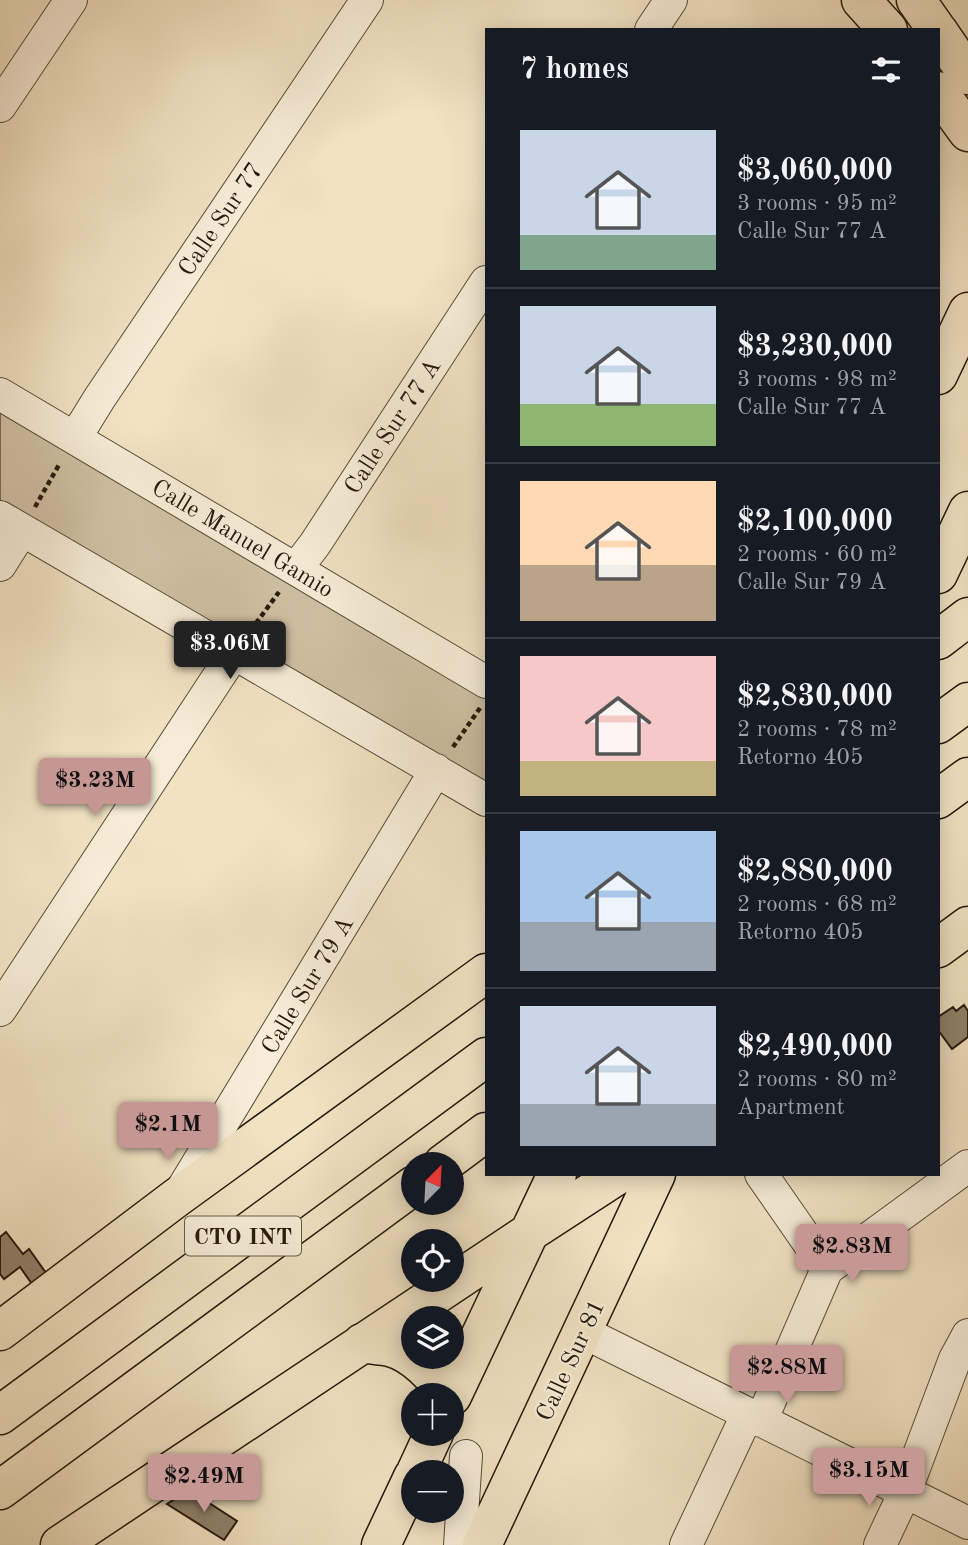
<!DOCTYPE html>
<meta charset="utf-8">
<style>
:root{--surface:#171b24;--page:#242831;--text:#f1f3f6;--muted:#9ea1a6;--line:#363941;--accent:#c59692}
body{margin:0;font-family:"Old Standard TT",serif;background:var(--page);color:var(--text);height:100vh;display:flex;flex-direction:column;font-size:26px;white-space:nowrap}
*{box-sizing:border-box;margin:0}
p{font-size:23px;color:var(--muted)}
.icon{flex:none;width:38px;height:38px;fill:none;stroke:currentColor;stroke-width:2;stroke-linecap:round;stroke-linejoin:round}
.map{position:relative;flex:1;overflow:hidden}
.sheet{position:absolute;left:485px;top:28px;width:455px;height:1148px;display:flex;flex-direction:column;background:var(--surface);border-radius:0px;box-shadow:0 4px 18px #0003}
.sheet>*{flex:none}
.needle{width:46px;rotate:24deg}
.fabs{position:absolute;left:401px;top:1152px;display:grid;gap:14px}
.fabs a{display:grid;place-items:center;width:63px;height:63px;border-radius:50%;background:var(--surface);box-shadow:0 4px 18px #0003;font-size:35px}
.price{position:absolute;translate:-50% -60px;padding:0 16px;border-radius:7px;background:var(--accent);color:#111;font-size:23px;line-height:46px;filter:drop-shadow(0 2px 4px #0008)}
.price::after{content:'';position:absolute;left:50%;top:42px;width:21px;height:16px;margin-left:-10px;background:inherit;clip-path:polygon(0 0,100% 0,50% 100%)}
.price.on{background:#222;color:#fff}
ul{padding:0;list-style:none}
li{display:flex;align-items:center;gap:21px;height:175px;padding:0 35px}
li+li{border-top:2px solid var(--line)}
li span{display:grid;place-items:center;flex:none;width:196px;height:140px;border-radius:0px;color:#555}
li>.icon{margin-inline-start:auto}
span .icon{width:84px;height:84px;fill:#fffc;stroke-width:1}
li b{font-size:30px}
h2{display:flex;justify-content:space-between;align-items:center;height:84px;padding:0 35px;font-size:30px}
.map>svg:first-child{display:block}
.green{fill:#cfc0a3;stroke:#7b6c58;stroke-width:2}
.building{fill:#90826b;stroke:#27190c;stroke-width:2}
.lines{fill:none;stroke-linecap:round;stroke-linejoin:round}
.minor-casing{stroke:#5a4b3a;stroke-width:34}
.major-casing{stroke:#27190c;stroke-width:41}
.highway-casing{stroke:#27190c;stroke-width:41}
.path{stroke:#27190c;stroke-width:4.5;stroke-dasharray:5 3.5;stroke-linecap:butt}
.minor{stroke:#f6ecd7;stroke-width:32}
.major{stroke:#f1e2c2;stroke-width:38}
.highway{stroke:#f1e2c2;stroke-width:38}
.labels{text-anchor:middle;stroke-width:5;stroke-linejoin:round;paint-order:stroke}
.shield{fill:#f6ecd7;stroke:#655849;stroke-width:2}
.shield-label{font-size:23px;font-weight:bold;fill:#27190c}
.street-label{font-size:24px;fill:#27190c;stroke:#f6ecd7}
</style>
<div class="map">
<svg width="968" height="1545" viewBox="0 0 968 1545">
<rect width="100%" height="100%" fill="#f1e2c2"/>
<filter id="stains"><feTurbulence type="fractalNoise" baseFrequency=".00286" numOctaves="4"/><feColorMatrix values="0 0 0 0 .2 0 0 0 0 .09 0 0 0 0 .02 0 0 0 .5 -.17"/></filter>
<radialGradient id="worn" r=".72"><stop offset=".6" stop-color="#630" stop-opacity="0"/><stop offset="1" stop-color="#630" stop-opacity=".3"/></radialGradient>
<path class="green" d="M0,411L486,695V794L0,506Z"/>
<path class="building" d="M964,1005L968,1011V1037L952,1049L938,1030V1017L953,1007L956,1011Z
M6,1232L23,1254L29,1249L46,1273L32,1284L20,1267L4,1279L0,1274V1237Z
M189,1490L237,1521L224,1540L167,1504Z"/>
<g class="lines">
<g class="minor-casing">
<path id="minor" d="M651,30L671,0
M0,106L71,0
M0,394L486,682
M75,438L99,399L367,0
M0,517L486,800
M0,565L22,530
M296,569L315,544L486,282
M0,1010L234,653
M761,1174L827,1269
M183,1188L436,770
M583,1332L968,1523
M761,1421L827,1269L968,1166
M460,1545L466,1456
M686,1545L747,1415
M880,1545L905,1492L955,1359L968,1335"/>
</g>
<g class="major-casing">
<path id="major" d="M861,0L888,30
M916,0L937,30
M938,31L968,75
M938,91L968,132
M938,375L968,312
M938,574L968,511
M938,640L968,617
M938,948L968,926
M0,1331L176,1198L486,973
M362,1343C371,1345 381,1345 390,1347C415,1354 433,1375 449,1395
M452,1396L557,1174
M416,1472L434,1433
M60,1545L530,1232L619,1174
M381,1545L413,1477
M482,1545L656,1174"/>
</g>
<g class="highway-casing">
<path id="highway" d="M938,724L968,702
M938,799L968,777
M443,1164L486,1132
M0,1415L486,1057
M0,1490L413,1186"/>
</g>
<path class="path" d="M35,507L60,463
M251,630L279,592
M453,747L480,708"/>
<use href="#minor" class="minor"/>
<use href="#major" class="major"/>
<use href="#highway" class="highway"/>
</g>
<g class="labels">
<rect class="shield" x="185" y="1216.5" width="116" height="39" rx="5"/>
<g class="shield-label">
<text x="243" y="1244">CTO INT</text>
</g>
<g class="street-label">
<text transform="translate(220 219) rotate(-56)" y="8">Calle Sur 77</text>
<text transform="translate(392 426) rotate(-57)" y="8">Calle Sur 77 A</text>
<text transform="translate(243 538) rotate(31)" y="8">Calle Manuel Gamio</text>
<text transform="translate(307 985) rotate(-59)" y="8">Calle Sur 79 A</text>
<text transform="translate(570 1360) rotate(-65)" y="8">Calle Sur 81</text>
</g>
</g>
<rect width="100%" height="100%" filter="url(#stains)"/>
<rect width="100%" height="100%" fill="url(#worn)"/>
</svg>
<div class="fabs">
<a><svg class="needle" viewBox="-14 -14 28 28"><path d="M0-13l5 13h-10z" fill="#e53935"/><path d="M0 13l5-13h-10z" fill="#9ea1a6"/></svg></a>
<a><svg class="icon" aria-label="locate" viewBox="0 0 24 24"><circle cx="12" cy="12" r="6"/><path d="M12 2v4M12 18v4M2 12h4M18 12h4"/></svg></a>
<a><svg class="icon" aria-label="layers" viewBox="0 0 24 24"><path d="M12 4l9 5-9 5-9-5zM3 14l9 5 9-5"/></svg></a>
<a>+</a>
<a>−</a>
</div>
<b class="price on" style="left:230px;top:681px">$3.06M</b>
<b class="price" style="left:95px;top:818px">$3.23M</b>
<b class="price" style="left:168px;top:1162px">$2.1M</b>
<b class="price" style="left:852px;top:1284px">$2.83M</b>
<b class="price" style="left:787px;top:1405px">$2.88M</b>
<b class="price" style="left:869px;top:1508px">$3.15M</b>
<b class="price" style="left:204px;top:1514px">$2.49M</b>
<section class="sheet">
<h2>7 homes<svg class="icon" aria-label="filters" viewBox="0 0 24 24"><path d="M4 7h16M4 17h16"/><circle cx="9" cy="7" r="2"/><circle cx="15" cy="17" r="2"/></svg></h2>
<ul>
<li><span style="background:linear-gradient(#c9d6e8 75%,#7fa58c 0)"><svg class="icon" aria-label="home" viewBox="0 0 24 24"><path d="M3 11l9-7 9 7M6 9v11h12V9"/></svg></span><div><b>$3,060,000</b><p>3 rooms · 95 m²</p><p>Calle Sur 77 A</p></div></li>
<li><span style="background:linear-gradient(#c9d6e8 70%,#8fb573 0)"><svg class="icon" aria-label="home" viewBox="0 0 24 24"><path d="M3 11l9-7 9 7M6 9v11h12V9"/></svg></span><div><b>$3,230,000</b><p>3 rooms · 98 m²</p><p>Calle Sur 77 A</p></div></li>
<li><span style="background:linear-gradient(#ffd9b3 60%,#b9a48a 0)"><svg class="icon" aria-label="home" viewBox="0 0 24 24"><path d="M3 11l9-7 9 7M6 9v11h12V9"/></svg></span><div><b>$2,100,000</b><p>2 rooms · 60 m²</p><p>Calle Sur 79 A</p></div></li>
<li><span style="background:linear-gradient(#f6c9c9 75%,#c2b280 0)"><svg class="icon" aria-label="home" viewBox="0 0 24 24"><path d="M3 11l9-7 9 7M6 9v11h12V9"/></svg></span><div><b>$2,830,000</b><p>2 rooms · 78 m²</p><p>Retorno 405</p></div></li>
<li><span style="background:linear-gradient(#a9c7e8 65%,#9aa5b1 0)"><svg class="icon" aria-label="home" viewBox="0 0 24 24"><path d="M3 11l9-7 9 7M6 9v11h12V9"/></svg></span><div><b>$2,880,000</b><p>2 rooms · 68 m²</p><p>Retorno 405</p></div></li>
<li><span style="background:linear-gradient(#c9d6e8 70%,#9aa5b1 0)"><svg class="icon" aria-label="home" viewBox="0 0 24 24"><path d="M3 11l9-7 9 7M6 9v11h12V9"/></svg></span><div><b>$2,490,000</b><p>2 rooms · 80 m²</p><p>Apartment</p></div></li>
</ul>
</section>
</div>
